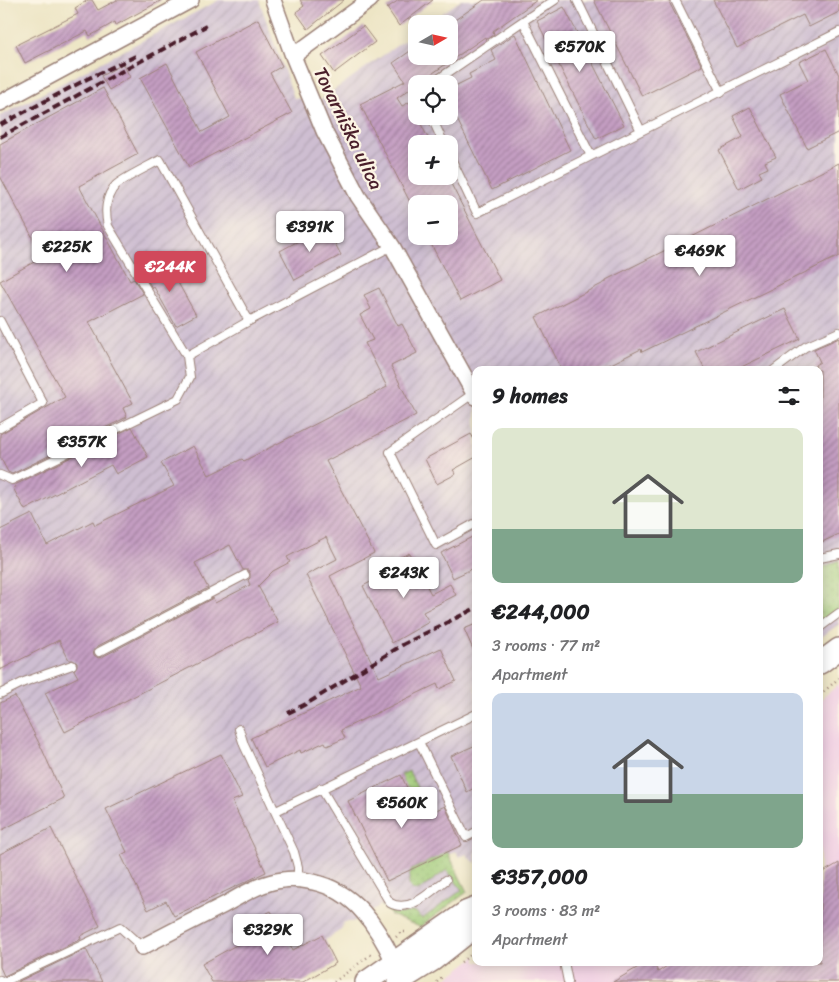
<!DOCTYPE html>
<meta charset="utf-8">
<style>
:root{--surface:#fff;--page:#f2f2f2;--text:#202124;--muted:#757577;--accent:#d1495b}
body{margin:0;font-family:Sriracha,sans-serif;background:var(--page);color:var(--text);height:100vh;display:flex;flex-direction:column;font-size:19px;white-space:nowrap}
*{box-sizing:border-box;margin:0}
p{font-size:16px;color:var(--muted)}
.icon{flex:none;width:28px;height:28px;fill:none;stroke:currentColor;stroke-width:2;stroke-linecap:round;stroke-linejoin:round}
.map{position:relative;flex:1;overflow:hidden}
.details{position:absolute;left:472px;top:366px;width:351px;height:600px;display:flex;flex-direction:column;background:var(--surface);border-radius:10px;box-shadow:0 2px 12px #0003}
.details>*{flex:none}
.needle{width:32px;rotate:81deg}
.buttons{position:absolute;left:408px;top:15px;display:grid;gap:10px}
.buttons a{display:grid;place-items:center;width:50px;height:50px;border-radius:10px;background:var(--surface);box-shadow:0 2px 12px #0003;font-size:25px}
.price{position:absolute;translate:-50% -42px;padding:0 11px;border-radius:5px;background:#fff;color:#222;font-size:16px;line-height:32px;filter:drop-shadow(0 1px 2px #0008)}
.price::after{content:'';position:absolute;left:50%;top:30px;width:15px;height:11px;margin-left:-8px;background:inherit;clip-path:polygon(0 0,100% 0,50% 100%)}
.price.on{background:var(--accent);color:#fff}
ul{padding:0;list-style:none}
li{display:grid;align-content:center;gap:10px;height:265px;padding:0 20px}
li span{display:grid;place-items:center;height:155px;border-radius:10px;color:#555}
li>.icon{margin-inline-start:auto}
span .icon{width:90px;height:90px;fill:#fffc;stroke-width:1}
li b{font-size:21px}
h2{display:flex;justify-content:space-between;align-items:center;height:60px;padding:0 20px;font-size:21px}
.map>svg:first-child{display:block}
.built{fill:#f1d0e4}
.industrial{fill:url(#industrial-furrows);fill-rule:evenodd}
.grass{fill:url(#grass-dots);stroke:#747450}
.building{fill:url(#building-hatch);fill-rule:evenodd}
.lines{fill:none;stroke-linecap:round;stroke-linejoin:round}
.service-casing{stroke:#9c8278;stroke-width:10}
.minor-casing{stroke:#9c8278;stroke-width:18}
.secondary-casing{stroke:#9c8278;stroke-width:24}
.path{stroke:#9c8278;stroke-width:2.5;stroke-dasharray:1 4;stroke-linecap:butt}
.service{stroke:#fff;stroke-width:8}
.minor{stroke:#fff;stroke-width:15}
.secondary{stroke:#fff;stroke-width:21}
.rail{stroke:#4a1f2b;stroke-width:4;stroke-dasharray:8 4;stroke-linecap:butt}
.labels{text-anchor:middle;stroke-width:4.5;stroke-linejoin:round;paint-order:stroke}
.street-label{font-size:19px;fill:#4a1f2b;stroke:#fcf5e5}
</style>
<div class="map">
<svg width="839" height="982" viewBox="0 0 839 982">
<defs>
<pattern id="industrial-furrows" width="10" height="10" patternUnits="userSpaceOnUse" patternTransform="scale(1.25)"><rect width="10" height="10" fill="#cebed1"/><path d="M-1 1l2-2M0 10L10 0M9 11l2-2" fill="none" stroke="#b2a3b4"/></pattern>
<pattern id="grass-dots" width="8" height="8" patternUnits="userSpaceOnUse" patternTransform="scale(1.25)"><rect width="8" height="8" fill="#9dc976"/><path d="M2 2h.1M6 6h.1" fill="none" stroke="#89ac66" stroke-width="1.8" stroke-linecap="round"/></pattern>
<pattern id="building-hatch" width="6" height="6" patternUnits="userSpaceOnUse" patternTransform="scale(1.25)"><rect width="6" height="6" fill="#c49ec2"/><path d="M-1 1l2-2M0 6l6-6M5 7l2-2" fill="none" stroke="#a1809e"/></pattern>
</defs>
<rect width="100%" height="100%" fill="#fcf5e5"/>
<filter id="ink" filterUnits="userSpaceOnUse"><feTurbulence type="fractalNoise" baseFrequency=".02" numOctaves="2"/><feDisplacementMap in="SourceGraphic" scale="10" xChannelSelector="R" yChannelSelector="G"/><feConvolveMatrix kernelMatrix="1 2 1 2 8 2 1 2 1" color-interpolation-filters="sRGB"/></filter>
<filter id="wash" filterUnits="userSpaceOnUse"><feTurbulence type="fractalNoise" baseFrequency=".0096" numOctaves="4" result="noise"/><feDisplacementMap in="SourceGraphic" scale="20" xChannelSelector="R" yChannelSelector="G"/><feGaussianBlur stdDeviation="1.12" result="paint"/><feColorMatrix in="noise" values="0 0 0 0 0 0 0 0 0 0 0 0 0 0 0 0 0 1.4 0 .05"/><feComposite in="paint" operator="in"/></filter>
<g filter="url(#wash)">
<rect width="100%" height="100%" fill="#ede5c5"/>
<path class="built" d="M839,684V982H442L476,956V962H820V700Z"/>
<path class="industrial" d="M219,0H259L294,98L320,100L416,32V56H449V24H427L461,0H839V624L820,638V370H476V863L469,858L467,854L459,857L456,851L449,854L467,892L420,927L391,915L381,905L353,922H343L341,930L325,940L336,963L303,982H0V116ZM416,84H449V116H416ZM416,144H449V176H416ZM416,204H449V236H416Z"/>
<path class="grass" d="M839,560V609L820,623V569Z
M409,771L467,892L420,927L391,915L381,905C400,914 391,916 415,911L422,919L462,890L447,870L418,891C405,890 409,879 411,870L439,856L401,775Z"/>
<g id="blocks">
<path class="building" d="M88,0H92L98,10L117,0H162L116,25L115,22L90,36L87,31L25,63L16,45L78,14L75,8Z
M300,0H344L308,29L296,12L304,6Z
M399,0H433L399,26L387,8Z
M484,0H537L493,31L494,34L486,40L485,37L397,98L402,106L410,102L431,144H416V176H447L500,280L460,301L427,236H449V204H411L360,104L405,81L393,63L416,47V56H449V24Z
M594,0H668L702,66L642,96Z
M713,0H839V12L809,27L803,15L737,48Z
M564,7L624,125L596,139L537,21Z
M258,19L282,66L270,73L292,113L189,167L140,78L167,63L202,132L230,117L196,52Z
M363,26L375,42L334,73L322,56Z
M515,34L570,150L492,190L449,103V89L471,78L469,74L496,60L491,50Z
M826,49L839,75V132L807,148L780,94L808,80L799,62Z
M123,64L130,77L109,90L101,76Z
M103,88L138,154L79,186L130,281L134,279L143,294L89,322L133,403L123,408L127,417L12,474L8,472L0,457V434L65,397L0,281L43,257L0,176V144Z
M750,107L776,157L765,162L768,168L759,172L762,177L739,189L719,150L743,137L733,116Z
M839,163V256L642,352L641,349L599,370H562L536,317L606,282V280Z
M326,226L341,255L295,280L280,251Z
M166,261L196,315L176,326L154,287L152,288L143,273Z
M379,288L398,326L402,324L417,353L391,366L416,415L326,461L374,553L330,576L379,677L441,648L456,681L439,689L437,684L341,730L345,738L327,746L325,742L301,753L300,750L265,767L251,738L361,686L306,575L337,559L326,537L287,557L290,562L273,571L258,586L278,622L65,732L45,693L78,677L74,670L77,666V663L73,660H69L59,640L0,670V530L32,514L47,545L93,521L95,525L174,486L161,463L193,446L209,475L242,459L244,461L387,387L365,343L373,340L360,315L371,309L364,295ZM230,545L243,570H248L250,573V578L248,580L250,585L215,603L213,598L102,657L98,658L94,655L93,651L96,647L208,588L195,563Z
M785,309L800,339L735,370H705L696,352Z
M839,338V534L820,543V370H817L815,365L820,362L814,349Z
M132,427L148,457L116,474L111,465L25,510L13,488L16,487L15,485Z
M471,434L476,443V457L453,470L456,474L437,484L425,459Z
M472,537L476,546V567L453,578L441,553Z
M409,553L431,594L450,584L456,595L423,612L429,622L392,643L363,586L401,566L397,559Z
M476,624V656L464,629Z
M15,696L42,749L64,798L0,831V703Z
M476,745V787L467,792L451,756Z
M221,754L242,797L232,801L266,872L174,916L166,901L148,910L121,855L127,852L106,809Z
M401,775L421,817L445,806L462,845L387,881L348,801Z
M51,828L100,926L80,936L81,939L4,976L0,967V854Z
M839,863V982H613L647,962H653L658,972L673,962H820V874Z
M271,911L293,950L322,935L336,963L303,982H212L202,964L238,944L232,932Z
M86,949L102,982H17Z"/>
</g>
</g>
<g filter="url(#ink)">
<use href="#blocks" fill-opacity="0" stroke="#9c8278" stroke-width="1"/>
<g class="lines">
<g class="service-casing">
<path id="service" d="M577,0L641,131
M675,0L721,92
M523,21L555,0
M431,84L523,21L591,156
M431,116L444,144
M449,154L477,213L839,32
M0,321L43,403L0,428
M187,356L108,226C105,213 105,196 116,185C124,178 149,166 160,160L249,321
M774,370L805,347L839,332
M474,393L390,452L436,545L476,523
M0,475L12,480L178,399L190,377L187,356L249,321L392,246
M820,558L839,554
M820,627L839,613
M99,652L245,575
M0,694L24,682L72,665
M239,729L244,745L294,852L298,867V879
M419,742L466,837L476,832
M321,788L390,903C410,914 431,891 446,880
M276,811L476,714
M564,962L568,982
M0,980L4,982L120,927L142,947"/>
</g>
<g class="minor-casing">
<path id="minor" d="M273,0L293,56L324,131L358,196L392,246L476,397
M293,56L370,0
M0,103L191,0
M142,947C169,933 196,919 224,905C242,895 262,882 283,880C294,878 303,880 313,882C355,891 377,926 394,962"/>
</g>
<g class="secondary-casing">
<path id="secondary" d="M820,663L839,649
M366,982L466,912L476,908
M398,982L433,960L476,926"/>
</g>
<path class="path" d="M820,695L839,678
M396,937L401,932H406
M461,962L476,951
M334,982L373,953
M437,982L443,976"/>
<use href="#service" class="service"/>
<use href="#minor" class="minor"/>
<use href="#secondary" class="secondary"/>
<path class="rail" d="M0,125L87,79L138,55
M0,137L206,26
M288,713L308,703L404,644L476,608"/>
</g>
</g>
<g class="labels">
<g class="street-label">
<text transform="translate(349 128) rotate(64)" y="7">Tovarniška ulica</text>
</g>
</g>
</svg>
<div class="buttons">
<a><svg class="needle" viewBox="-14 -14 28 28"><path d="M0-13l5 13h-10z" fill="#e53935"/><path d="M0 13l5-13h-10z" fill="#757577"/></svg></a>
<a><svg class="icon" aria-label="locate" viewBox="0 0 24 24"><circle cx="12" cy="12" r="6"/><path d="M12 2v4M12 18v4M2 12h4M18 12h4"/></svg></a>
<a>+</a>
<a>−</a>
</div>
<b class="price" style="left:580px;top:73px">€570K</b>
<b class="price" style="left:310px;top:253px">€391K</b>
<b class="price" style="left:67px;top:273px">€225K</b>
<b class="price" style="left:700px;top:277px">€469K</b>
<b class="price on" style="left:170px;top:293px">€244K</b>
<b class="price" style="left:82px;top:468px">€357K</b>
<b class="price" style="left:404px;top:599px">€243K</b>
<b class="price" style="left:402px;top:829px">€560K</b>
<b class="price" style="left:268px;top:956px">€329K</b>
<section class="details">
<h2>9 homes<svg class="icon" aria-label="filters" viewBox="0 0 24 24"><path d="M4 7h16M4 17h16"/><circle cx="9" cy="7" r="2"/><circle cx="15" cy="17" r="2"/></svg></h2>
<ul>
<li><span style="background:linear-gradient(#dfe7d0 65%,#7fa58c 0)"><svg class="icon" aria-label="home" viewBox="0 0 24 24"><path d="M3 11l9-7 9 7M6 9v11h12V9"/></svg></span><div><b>€244,000</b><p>3 rooms · 77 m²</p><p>Apartment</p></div></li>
<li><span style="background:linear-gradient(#c9d6e8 65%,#7fa58c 0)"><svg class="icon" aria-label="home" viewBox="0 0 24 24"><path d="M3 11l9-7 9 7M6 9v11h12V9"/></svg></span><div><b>€357,000</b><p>3 rooms · 83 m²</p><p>Apartment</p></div></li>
</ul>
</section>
</div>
